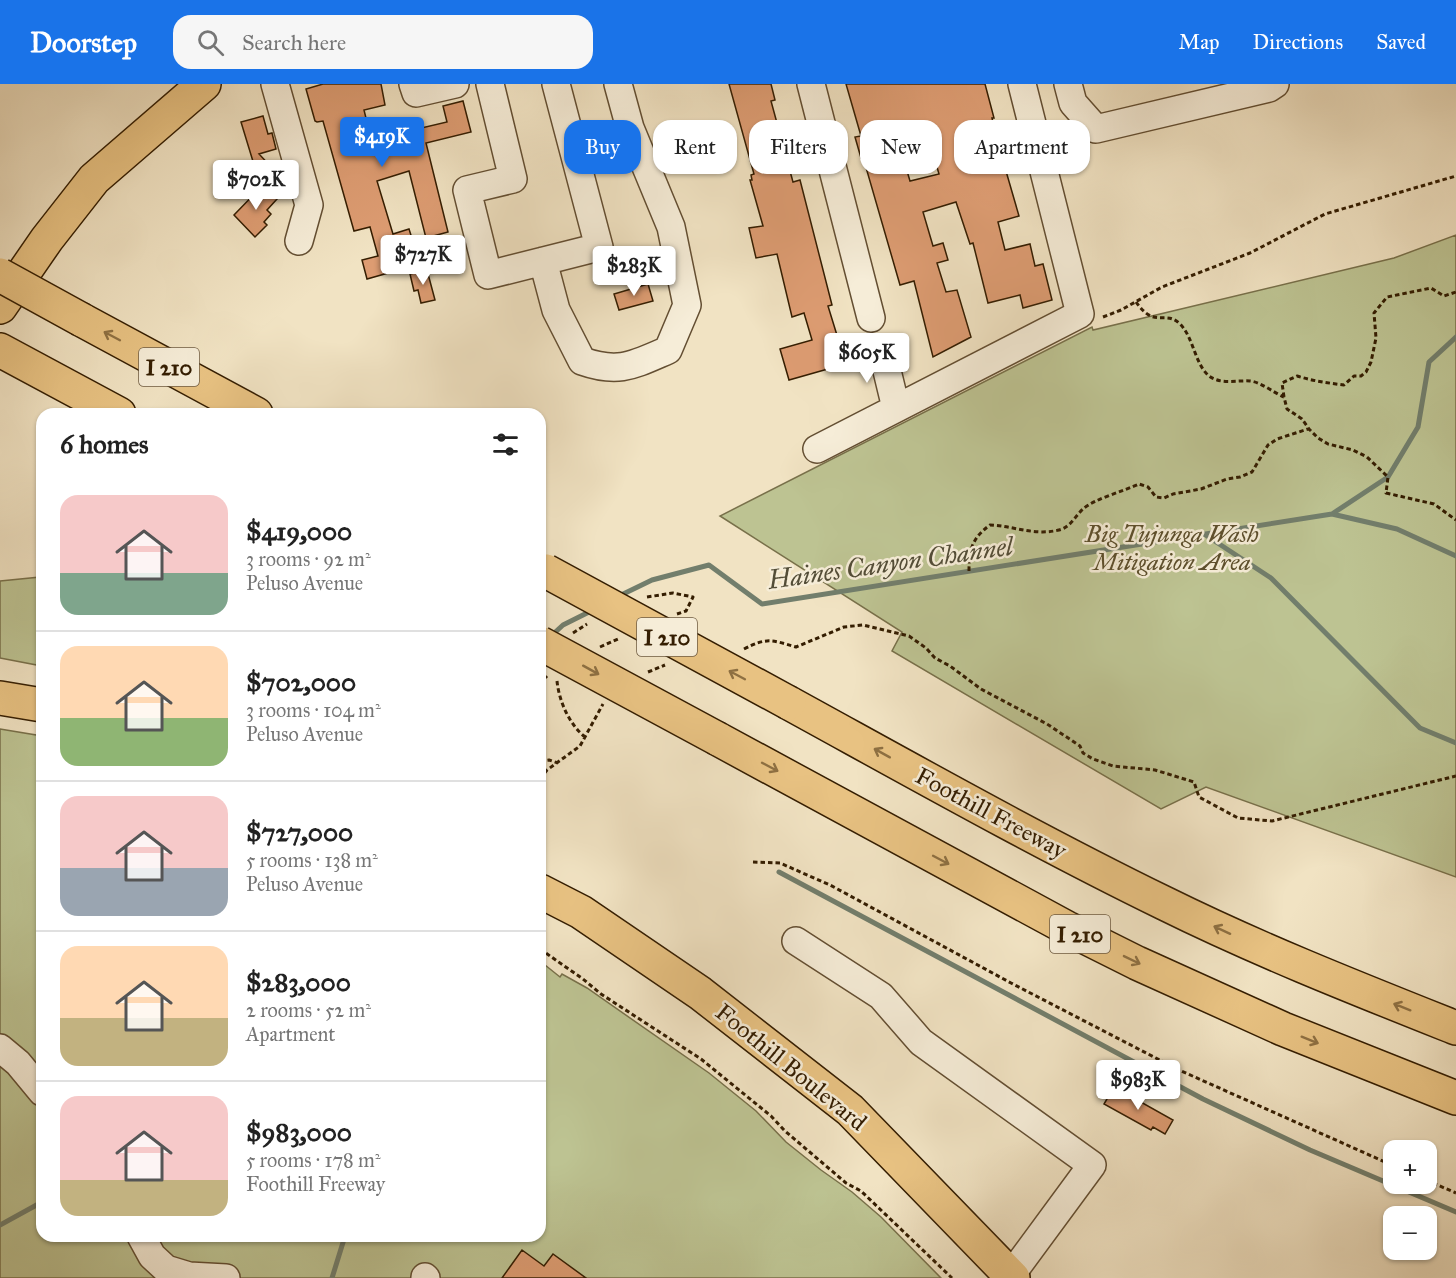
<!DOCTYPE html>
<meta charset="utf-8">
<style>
:root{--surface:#fff;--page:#f6f6f6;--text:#222;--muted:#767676;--line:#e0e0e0;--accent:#1a73e8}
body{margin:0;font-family:"IM FELL Great Primer",serif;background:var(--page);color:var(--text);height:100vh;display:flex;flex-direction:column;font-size:22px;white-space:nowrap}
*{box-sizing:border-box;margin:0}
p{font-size:20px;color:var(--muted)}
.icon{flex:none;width:33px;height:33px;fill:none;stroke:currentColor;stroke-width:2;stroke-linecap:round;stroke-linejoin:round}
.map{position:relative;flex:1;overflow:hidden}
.drawer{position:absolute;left:36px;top:324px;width:510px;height:834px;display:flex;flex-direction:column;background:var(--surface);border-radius:18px;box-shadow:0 2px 4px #0004}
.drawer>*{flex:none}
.hud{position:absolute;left:564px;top:36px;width:570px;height:54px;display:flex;gap:12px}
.buttons{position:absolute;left:1383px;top:1056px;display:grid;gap:12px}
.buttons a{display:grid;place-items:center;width:54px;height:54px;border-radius:12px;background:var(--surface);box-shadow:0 2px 4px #0004;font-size:30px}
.price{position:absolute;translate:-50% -51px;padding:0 14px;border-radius:6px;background:#fff;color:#222;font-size:20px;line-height:39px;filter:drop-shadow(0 2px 3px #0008)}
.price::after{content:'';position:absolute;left:50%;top:36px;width:18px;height:14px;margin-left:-9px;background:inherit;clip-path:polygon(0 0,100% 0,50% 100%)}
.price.current{background:var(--accent);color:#fff}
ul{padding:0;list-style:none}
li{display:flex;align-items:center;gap:18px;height:150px;padding:0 24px}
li+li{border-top:2px solid var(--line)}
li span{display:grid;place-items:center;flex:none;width:168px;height:120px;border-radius:18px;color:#555}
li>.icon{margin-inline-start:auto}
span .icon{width:72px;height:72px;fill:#fffc;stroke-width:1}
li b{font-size:26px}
h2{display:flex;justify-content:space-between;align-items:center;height:72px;padding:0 24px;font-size:26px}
.pill{padding:0 21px;border-radius:18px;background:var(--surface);box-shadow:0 2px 4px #0004;font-size:21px;line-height:54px}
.pill.current{background:var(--accent);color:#fff}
header{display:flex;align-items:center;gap:36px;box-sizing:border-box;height:84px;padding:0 30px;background:var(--accent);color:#fff}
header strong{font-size:28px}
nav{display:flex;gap:33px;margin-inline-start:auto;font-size:21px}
.search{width:420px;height:54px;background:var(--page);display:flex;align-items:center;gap:15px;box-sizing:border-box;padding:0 21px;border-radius:18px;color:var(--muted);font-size:22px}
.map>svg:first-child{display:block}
.green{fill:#bdc392;stroke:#78704a;stroke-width:1.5}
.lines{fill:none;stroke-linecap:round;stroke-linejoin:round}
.stream{stroke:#727e6c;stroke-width:5}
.building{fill:#dd9c72;stroke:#341d01;stroke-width:1.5;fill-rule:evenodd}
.minor-casing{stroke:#634e32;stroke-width:30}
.major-casing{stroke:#341d01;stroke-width:36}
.highway-casing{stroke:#341d01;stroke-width:36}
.path{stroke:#341d01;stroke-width:3;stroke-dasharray:4.5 3;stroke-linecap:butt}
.minor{stroke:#f6edd8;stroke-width:27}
.major{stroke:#e8c282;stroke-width:33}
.highway{stroke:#e8c282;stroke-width:33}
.highway-bridge-casing{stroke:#341d01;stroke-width:36;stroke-linecap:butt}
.highway-bridge{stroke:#e8c282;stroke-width:33}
.oneway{stroke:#8e7042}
.labels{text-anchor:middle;stroke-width:5;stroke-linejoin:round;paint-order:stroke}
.shield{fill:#f6edd8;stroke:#6e5b42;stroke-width:1.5}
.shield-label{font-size:22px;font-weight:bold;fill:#341d01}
.park-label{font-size:24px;font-style:italic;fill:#5d4f2c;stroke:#f6edd8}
.street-label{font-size:24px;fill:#341d01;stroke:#f6edd8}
.water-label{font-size:26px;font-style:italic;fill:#534d37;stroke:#f6edd8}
</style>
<header>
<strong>Doorstep</strong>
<div class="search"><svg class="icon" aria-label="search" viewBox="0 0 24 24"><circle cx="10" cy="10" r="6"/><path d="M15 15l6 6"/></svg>Search here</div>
<nav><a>Map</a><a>Directions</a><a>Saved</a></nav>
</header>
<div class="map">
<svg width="1456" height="1194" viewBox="0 0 1456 1194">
<rect width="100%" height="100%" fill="#f1e3c3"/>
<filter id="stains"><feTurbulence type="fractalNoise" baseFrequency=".00333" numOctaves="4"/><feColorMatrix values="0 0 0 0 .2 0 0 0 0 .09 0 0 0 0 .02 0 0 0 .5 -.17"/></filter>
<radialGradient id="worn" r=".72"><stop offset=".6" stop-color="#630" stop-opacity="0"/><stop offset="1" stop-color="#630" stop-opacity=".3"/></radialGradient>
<path class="green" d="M1456,151V793L1206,703L1161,725L892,567L902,548L720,432L1092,243L1093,246L1394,174Z
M39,485H42V582L0,574V497L40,493Z
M0,645L42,652V1152H540V877L560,893L562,890L587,904L709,989L756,1027L786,1058L821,1086L852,1108L881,1133L941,1194H0Z"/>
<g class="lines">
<path class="stream" d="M1332,430L1388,393L1418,343L1429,278L1456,253
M1204,450L1271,494L1420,644L1456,659
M617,513L652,496L709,481L762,520L1332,430L1397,445L1456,472
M550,553L563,541L593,526
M779,788L1203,1015L1310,1066L1456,1128
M0,1141L42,1118
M332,1194L345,1152"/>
</g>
<path class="building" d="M323,0H381L385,21L364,26L373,63L401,54L400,49L447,38L443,22L463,17L471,48L426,59L448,148L426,154L409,87L377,97L393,150L409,145L420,180L367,195L362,176L378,172L370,143L354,147L323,37L317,38L315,37L306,5Z
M729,0H771L775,16L771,17L793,98L800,96L832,221L828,222L840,261L843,260L849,279L789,296L780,265L812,256L804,229L792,233L777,170L756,174L749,144L763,142L750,96H752L751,91L754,90Z
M846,0H985L994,34H992L997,56L1019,132L998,138L1005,166L1030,160L1035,182L1043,180L1052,216L1023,224L1020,211L988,219L973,159L970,160L956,118L923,128L933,162L943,159L948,176L937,179L946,208L957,206L971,253L933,273L914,197L900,201L863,73L861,74L855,53L861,52ZM929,56L939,90L910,97L900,63Z
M263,32L268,50L272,49L276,65L259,70L274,86L261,99L250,88L255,84L241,38Z
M263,101L277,115L267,126L271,130L264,138L267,141L255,153L234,131Z
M427,186L435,216L421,219L418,206L414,207L410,190Z
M648,200L653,217L619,226L614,210Z
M1114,1003L1173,1036L1165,1050L1153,1043L1151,1046L1104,1020Z
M522,1166L544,1182L553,1170L586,1194H502Z"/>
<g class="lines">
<g class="minor-casing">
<path id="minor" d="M275,0L309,121L299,157
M413,0L416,9L455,0
M490,0L513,95L467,106L488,191L599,163L556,0
M811,0L871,234
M1068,0L1073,19L1096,45L1269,4L1275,0
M543,177L556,226L582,277C619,290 633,281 668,266L687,221L671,143L630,44L618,0
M882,266L896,324
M817,365L1080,230L1022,0
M796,857L881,912L921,958L1092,1081L1011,1191
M0,964L18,979L42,1008
M141,1152L152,1172L166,1185L172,1194
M166,1185L189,1192L226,1194
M425,1193L426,1194"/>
</g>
<g class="major-casing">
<path id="major" d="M0,223L47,155L94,95L204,0
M0,614L42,621
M540,807L581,828L700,909L850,1026L1013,1194"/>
</g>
<g class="highway-casing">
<path id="highway" d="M82,236L256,330
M0,266L119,330
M789,619C913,687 1037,757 1164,819C1259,866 1358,905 1456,944
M718,655L1067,844L1137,879L1283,945L1456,1014"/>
</g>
<path class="path" d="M1136,218C1155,245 1164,226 1179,239C1194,253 1194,279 1209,292C1221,301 1237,296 1250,297C1261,298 1274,309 1284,313L1287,325L1302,335L1309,345L1318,354L1328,360L1353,366L1367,373L1388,393L1386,409L1434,420L1456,436
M1103,233L1121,226L1162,203L1250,169L1325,130L1456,92
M1284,313L1282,299L1297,292C1313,297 1328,299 1344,301L1354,292H1361L1366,288L1371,278L1376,254L1374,229L1387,213L1431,204L1444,212L1456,208
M969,487C969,466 972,454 990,441C1014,442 1034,452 1059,446C1071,443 1075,432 1083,425C1094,415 1124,407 1139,400L1148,403L1156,413L1164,414L1173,410L1201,405L1227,395L1240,393L1252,388L1268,361L1277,355L1308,345
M647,513L673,509L693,513L686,527L677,530
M573,549L587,540
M600,563L618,555
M744,565C767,553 772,556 796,563L844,543L863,541L909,552L926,564L935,574L950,582L981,605L1047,640L1080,662L1083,669L1093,675L1113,682L1155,686L1194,698L1199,713L1238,734L1272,737L1456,692
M648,588L665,581
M557,597C559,617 569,640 585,653
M540,599L547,592
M540,677L549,676L558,679
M540,695L547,686L580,662L603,620
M753,778L780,779L830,801L1011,899L1179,986L1394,1082
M540,865L583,895L601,910L701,975L771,1032L785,1047L846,1099L861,1107L952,1194
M1426,1096L1456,1109"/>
<use href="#minor" class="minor"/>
<use href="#major" class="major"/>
<use href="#highway" class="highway"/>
<g class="highway-bridge-casing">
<path id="highway-bridge" d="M0,191L82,236
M546,487L789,619
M540,559L718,655"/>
</g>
<use href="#highway-bridge" class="highway-bridge"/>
</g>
<defs><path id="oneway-shaft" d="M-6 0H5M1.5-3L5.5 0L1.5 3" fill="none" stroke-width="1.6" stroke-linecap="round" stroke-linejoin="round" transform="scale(1.5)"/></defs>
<g class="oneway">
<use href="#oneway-shaft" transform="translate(112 252) rotate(-152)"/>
<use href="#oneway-shaft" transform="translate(591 586) rotate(29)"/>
<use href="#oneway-shaft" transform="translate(737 591) rotate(-152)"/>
<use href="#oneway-shaft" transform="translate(882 669) rotate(-151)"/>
<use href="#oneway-shaft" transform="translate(770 683) rotate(28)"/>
<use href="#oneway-shaft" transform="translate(941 776) rotate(28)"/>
<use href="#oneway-shaft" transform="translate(1222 846) rotate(-155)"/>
<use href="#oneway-shaft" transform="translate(1132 876) rotate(26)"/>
<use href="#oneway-shaft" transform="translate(1402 923) rotate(-158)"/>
<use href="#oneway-shaft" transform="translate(1310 956) rotate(22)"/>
</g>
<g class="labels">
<g class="shield">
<rect x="139" y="264" width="60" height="38" rx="4.5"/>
<rect x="637" y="534" width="60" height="38" rx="4.5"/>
<rect x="1050" y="831" width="60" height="38" rx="4.5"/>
</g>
<g class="shield-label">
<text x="169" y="291">I 210</text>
<text x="667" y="561">I 210</text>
<text x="1080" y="858">I 210</text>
</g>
<g class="park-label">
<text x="1172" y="458">Big Tujunga Wash<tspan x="1172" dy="28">Mitigation Area</tspan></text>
</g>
<g class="street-label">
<text transform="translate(991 729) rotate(28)" y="8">Foothill Freeway</text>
<text transform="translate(791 983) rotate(39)" y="8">Foothill Boulevard</text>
</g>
<g class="water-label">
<text transform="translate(890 479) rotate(-8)" y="9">Haines Canyon Channel</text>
</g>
</g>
<rect width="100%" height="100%" filter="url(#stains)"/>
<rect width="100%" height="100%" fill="url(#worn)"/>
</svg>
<div class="buttons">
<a>+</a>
<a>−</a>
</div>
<b class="price current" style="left:382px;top:84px">$419K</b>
<b class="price" style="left:256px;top:127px">$702K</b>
<b class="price" style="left:423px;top:202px">$727K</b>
<b class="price" style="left:634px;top:213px">$283K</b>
<b class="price" style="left:867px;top:300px">$605K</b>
<b class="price" style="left:1138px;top:1027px">$983K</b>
<div class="hud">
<a class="pill current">Buy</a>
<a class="pill">Rent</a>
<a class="pill">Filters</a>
<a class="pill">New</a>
<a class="pill">Apartment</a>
</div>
<section class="drawer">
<h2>6 homes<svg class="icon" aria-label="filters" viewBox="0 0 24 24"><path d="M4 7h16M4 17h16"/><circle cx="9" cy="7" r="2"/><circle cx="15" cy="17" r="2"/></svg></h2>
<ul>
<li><span style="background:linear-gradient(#f6c9c9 65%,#7fa58c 0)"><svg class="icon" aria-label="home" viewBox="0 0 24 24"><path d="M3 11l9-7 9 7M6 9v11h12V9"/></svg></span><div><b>$419,000</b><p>3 rooms · 92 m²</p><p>Peluso Avenue</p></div></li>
<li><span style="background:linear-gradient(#ffd9b3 60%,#8fb573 0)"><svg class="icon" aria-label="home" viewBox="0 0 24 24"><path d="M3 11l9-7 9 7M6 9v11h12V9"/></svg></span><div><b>$702,000</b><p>3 rooms · 104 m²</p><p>Peluso Avenue</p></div></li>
<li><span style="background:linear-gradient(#f6c9c9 60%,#9aa5b1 0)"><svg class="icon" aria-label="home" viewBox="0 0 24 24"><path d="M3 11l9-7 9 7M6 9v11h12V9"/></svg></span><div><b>$727,000</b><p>5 rooms · 138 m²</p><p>Peluso Avenue</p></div></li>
<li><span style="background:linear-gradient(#ffd9b3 60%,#c2b280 0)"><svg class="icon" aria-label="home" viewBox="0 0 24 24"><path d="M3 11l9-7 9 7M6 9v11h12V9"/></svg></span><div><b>$283,000</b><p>2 rooms · 52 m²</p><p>Apartment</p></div></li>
<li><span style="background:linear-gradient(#f6c9c9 70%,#c2b280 0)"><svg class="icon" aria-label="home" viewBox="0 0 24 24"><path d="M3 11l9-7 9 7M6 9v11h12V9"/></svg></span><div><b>$983,000</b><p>5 rooms · 178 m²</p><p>Foothill Freeway</p></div></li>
</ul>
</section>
</div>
